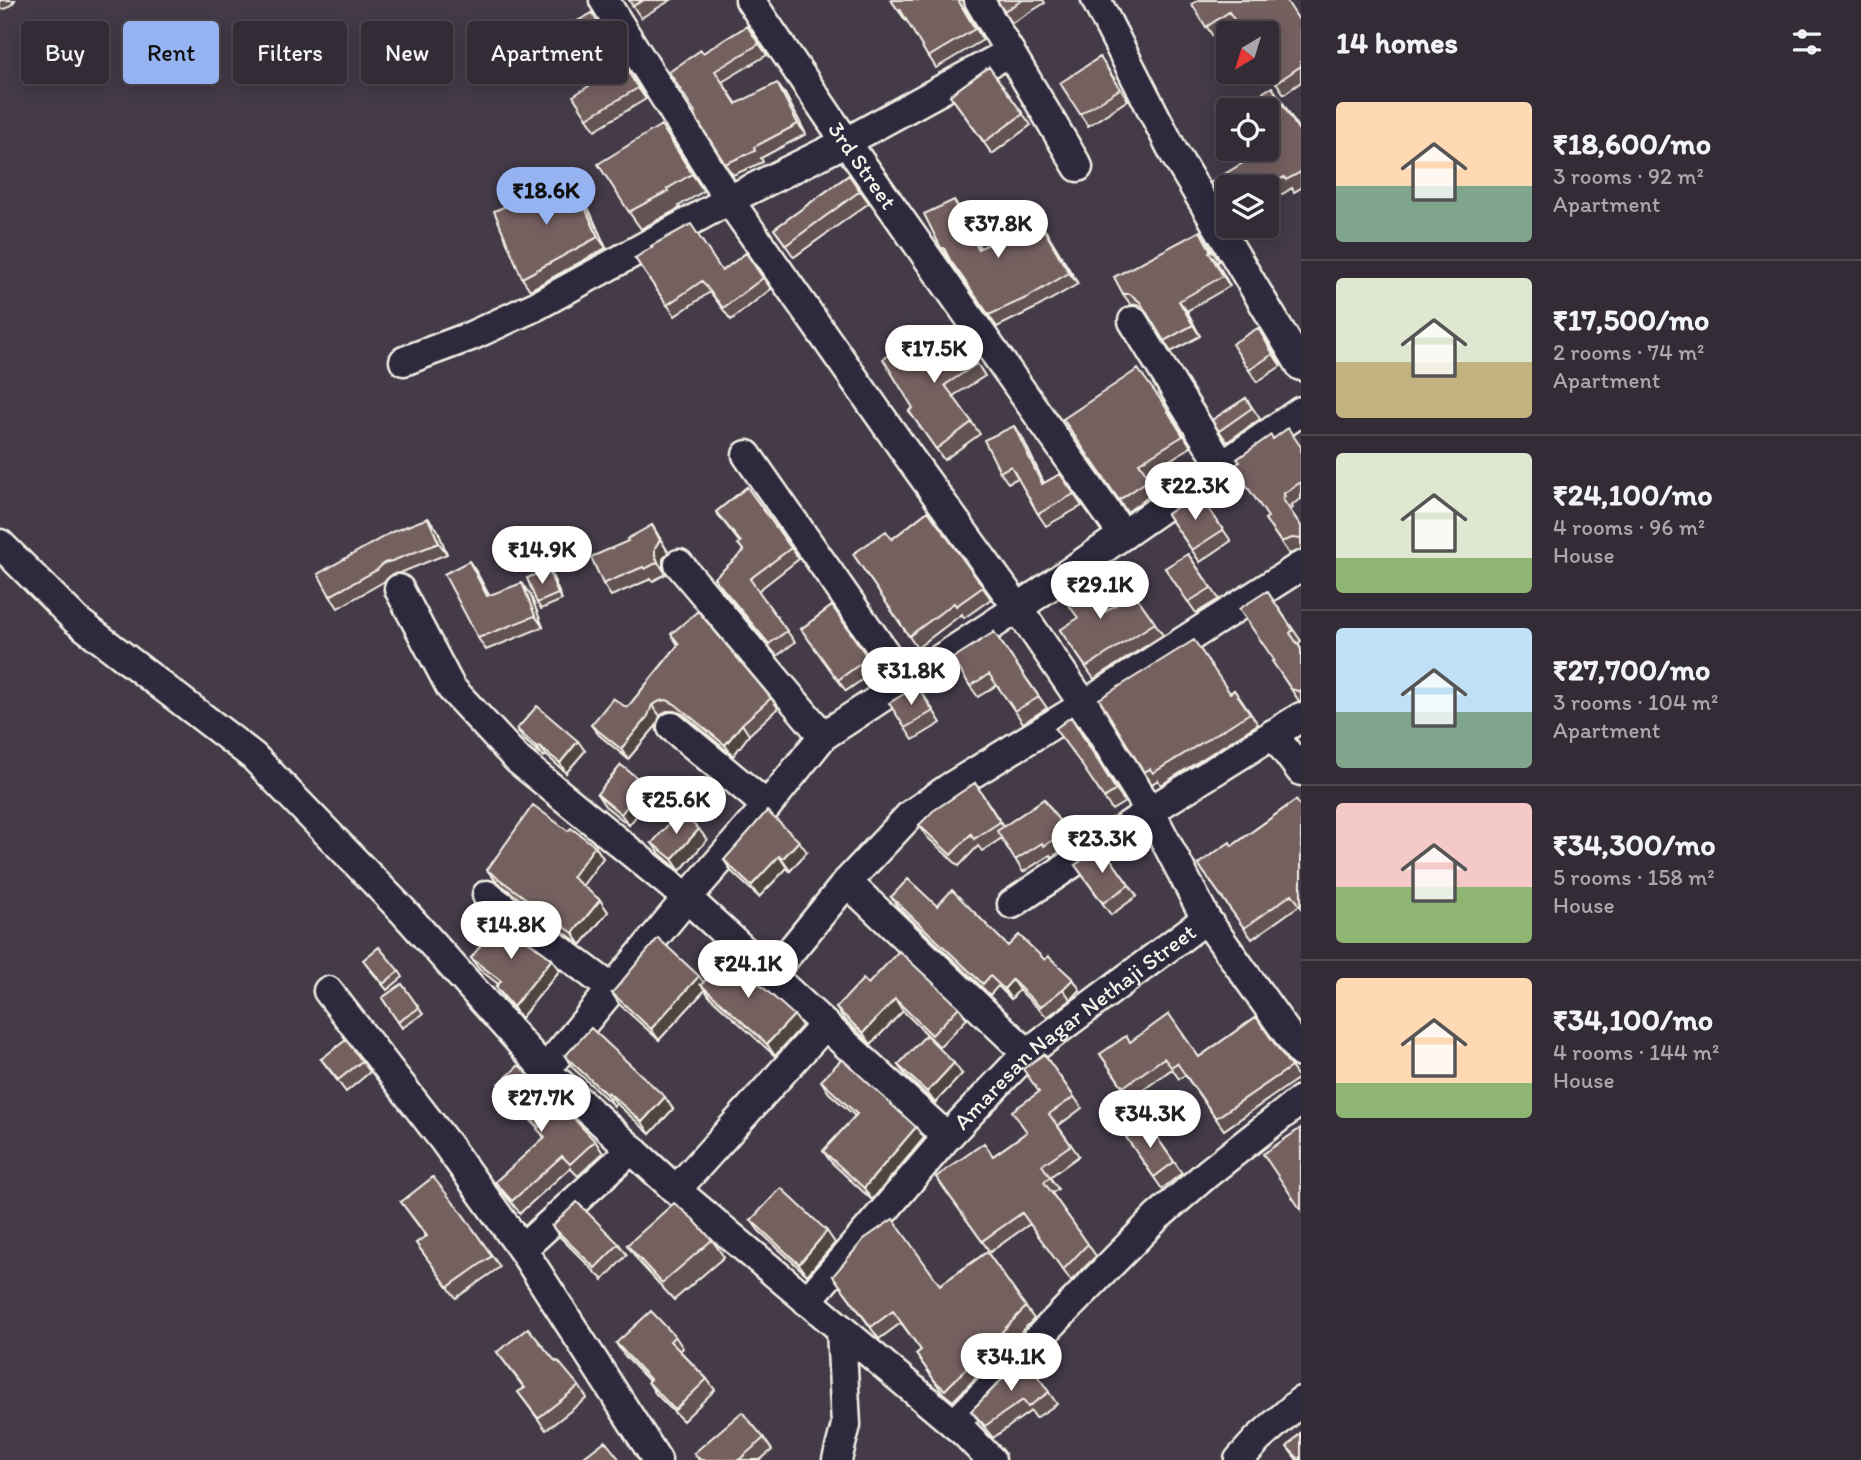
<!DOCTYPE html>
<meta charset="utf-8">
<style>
:root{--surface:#332c36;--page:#3b343e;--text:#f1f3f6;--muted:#a9a7ad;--line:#4e4851;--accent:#95b2f1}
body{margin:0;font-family:Itim,sans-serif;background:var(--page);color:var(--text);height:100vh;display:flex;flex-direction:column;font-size:26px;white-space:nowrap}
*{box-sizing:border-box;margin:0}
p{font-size:23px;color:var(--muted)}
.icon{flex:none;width:38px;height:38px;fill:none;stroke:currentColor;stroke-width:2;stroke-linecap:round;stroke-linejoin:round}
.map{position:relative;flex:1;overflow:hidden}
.panel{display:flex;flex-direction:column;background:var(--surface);width:560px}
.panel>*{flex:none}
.top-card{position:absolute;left:21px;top:21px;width:665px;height:63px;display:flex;gap:14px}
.needle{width:46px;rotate:218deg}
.buttons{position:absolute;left:1216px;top:21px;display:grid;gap:14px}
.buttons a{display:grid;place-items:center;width:63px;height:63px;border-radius:7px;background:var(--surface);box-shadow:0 4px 18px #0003,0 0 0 2px var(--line);font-size:35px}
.price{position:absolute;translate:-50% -60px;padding:0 16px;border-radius:24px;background:#fff;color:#222;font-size:23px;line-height:46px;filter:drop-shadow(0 2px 4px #0008)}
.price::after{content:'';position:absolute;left:50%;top:42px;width:21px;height:16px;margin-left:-10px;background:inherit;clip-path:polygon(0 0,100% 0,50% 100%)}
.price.current{background:var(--accent);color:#111}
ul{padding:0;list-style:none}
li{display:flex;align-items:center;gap:21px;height:175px;padding:0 35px}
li+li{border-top:2px solid var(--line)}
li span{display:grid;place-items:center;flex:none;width:196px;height:140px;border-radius:7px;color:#555}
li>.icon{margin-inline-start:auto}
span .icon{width:84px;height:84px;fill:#fffc;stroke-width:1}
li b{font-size:30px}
h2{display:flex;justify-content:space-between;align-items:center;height:84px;padding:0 35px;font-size:30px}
.pill{padding:0 24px;border-radius:7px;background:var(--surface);box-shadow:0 4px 18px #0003,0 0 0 2px var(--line);font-size:24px;line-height:63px}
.pill.current{background:var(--accent);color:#111}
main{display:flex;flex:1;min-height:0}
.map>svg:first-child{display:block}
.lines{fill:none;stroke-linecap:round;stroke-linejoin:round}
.minor-casing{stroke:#f4f1e8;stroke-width:33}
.minor{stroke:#2f2a3d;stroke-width:28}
.wall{fill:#645353;stroke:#f4f1e8;stroke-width:2}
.shaded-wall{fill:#514443;stroke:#f4f1e8;stroke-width:2}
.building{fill:#746160;stroke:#f4f1e8;stroke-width:2}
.labels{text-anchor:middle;stroke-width:7;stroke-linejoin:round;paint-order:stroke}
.street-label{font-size:23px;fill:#f4f1e8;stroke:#2f2a3d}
</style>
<main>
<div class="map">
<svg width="1301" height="1460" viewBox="0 0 1301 1460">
<rect width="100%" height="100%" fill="#443a48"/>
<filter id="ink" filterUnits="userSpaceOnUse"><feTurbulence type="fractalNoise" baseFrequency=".0143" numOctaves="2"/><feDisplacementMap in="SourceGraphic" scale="14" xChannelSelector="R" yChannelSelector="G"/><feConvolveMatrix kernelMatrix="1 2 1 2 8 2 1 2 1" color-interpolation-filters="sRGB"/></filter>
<g filter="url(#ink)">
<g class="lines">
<g class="minor-casing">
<g id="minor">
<path d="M604,0L729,200L909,457L1018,608L1084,705L1150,811L1206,919L1301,1053"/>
<path id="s1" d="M750,0L846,142L1123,535"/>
<path d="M979,0L1078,167"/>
<path d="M1096,0L1174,153L1301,366"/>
<path d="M1133,321L1222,466"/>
<path d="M404,361L471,336L536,306L729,200L846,142L1010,52"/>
<path d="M747,455L905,682"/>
<path d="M0,544L76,620L253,756L403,911L545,1070L676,1190L965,1433L991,1460"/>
<path d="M679,564L823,736"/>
<path d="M399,589L451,688L518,760L687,898L947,1137"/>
<path d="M672,727L767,806"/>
<path d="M1273,734L1301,771"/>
<path d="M847,882L1027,1053"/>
<path d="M487,895L612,989"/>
<path d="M1012,904L1150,811L1301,717"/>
<path d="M771,975L847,882L910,815L949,788L1084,705L1301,566"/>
<path d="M328,991L445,1142L522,1249L657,1460"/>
<path d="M545,1070L687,898L767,806L823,736L1018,608L1301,411"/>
<path d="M676,1190L825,1025"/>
<path d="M522,1249L632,1149"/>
<path id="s2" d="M807,1301L947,1137L1027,1053L1206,919"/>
<path d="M954,1424L1157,1217L1208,1173L1301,1100"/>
<path d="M837,1460L846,1425L841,1330"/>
<path d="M1239,1460L1258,1439L1301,1401"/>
</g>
</g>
<use href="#minor" class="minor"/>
</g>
<path class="wall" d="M0,0H15L13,3L7,8L0,10Z
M629,0H671L641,18Z
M891,0H963L965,8L983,40L936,68L907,21H906Z
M997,0H1043L1045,3L1012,23Z
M1192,4L1301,22V82L1284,94L1237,24L1214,38Z
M592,13L646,99L595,130L587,118Z
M747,26L767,55L722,82L737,104L785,94L806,134L761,158L763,162L733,175L725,164L695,112L703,53Z
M989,67L1031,125L992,154L950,95Z
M1108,69L1128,100L1088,126L1080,114Z
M1280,98L1301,133V188L1294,192L1292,188L1267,204V187H1228V214L1210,183L1251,158Z
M661,125L704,191L679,206L680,208L641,229L629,212Z
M849,175L869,203L794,257L774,229Z
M573,180L581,192L606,248L530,290L522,278L527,197L529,200Z
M962,211L980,248L1047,233L1078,284L1034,309L997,327L941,248Z
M1200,231L1219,261L1217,263L1230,286L1187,311L1200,336L1171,352L1145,311L1137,304L1131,305L1123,294Z
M746,253L771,289L731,320L710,292L675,316L635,258L723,271Z
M956,330L985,376L953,396L980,434L944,460L909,411L913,408L908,344L915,355Z
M1266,339L1281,366L1257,382L1249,370Z
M1246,398L1260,419L1227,442L1212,420Z
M1171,414L1191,447L1147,474L1158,490L1127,512L1063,419Z
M1022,437L1044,483L1060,474L1082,506L1046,526L1038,514L1018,478L1008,483L1000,472Z
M1273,439L1301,447V499L1291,505L1293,508L1290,510L1301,526V550L1289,554L1265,519L1268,517Z
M747,487L799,559L758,591L795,642L777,656L722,590L714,578L744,552L740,543L716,512Z
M1198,493L1231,541L1200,562L1167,514Z
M928,511L991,599L964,618L962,614L917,648L853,554L892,539Z
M652,525L668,552L663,559V566L666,574L653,581L651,579L611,596L603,584L628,541Z
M437,529L447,554L400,573L392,574L385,581L338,608L330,596Z
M1188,554L1219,599L1196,613L1165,568Z
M469,561L477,573L489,595L530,594L543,627L486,650L478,638Z
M552,575L562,600L541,609L537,603Z
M1267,591L1301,641L1298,644L1301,649V701H1299L1272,661L1274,660Z
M1134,593L1163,635L1094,679L1060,630L1105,612Z
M832,606L876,670L846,691L801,629Z
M994,632L1047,708L1023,723L997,685L978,697L970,686Z
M671,634L771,698L778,708L749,735L733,756L683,714L674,711H667L660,716L656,726L628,759L599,735L591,725L627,708L678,645Z
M1234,690L1258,724L1161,785L1158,780L1152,784L1144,772Z
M925,697L941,723L913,740L905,728Z
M1071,717L1125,802L1112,810L1084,767L1055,729Z
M517,729L585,751L566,773L546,755L544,757L523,739Z
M975,783L1004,827L1044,799L1074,842L1052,857L1050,855L1023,872L1002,838L982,851L978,846L959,866L927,837L919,825Z
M597,794L653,795L629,825L605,806Z
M1296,800L1300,905L1252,939L1198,864L1232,846Z
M568,831L595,846L603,858L582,886L600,900L608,912L581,945L496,881L487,870Z
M707,840L680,871L660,854L652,843Z
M1102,847L1137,896L1111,915L1075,865Z
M807,852L790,871L787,868L759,897L732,872L724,860Z
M891,897L937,906L1008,946L1045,960L1073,979L1080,990L1071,1000L1047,1017L1019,990L1011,999L998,986L990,995L898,907Z
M471,958L560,970L521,1018L504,999L496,987L498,984L479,969Z
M367,966L399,971L403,977L387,990Z
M703,983L802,1026L775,1056L709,996L705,990L659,1040L620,1005L612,993Z
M402,984L423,1014L402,1028L382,998Z
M868,984L959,1007L967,1019L940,1047L903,1011L871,1044L844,1019L836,1008Z
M1256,1017L1299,1078L1224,1130L1185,1075L1179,1079L1172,1069L1131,1099L1100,1054L1130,1042L1199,1057Z
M1044,1054L1082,1108L1058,1126L1079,1156L1050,1177L1058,1189L1052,1193L1096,1256L1071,1281L1030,1224L990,1252L936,1177L993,1156L1027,1132L1039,1092Z
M565,1056L673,1109L650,1134L616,1103L614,1106L573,1068Z
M321,1059L362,1061L370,1072L346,1092Z
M898,1065L962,1074L935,1103L906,1076Z
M821,1081L924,1138L872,1200L831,1162L823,1151L855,1116L829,1093Z
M499,1084L560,1108L595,1141L603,1153L578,1176L570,1168L520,1213L503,1193L495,1182L544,1138L538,1128L507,1095Z
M1147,1123L1182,1173L1162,1189L1126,1137Z
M401,1202L461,1212L500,1267L456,1298L416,1243L426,1236Z
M751,1220L835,1243L807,1275L759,1231Z
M552,1226L619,1244L627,1255L603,1280L560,1237Z
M712,1240L724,1257L674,1300L639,1262L627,1245Z
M987,1252L1034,1319L953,1401L943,1393L916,1354L921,1350L901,1323L879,1339L833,1276L940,1285Z
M675,1336L683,1348L680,1351L707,1379L715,1390L683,1421L656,1394L648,1382L649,1381L624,1355L616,1343Z
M497,1352L556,1362L579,1386L587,1398L546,1430L518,1392L524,1388Z
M1024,1357L1057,1404L1036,1418L1031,1411L993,1438L971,1411Z
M764,1438L772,1450L760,1460H699L694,1453Z
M1287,1447L1301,1460H1297Z"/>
<path class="shaded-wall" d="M958,0H963L965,8L983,40Z
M592,13L600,25L646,99L638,88Z
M777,83L785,94L806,134L798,124Z
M1272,87L1280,98L1301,133V135Z
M661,125L673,142L704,191L692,174Z
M573,180L581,192L606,248L598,237Z
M954,200L962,211L986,261L978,249Z
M1039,221L1047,233L1078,284L1069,273Z
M1209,252L1217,263L1230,286L1223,276Z
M1179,301L1187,311L1200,336L1193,325Z
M1258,328L1266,339L1281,366L1273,354Z
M1014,426L1022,437L1050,496L1042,484Z
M428,518L437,529L447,554L439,543Z
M652,525L668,552L663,559V566L666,574L658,562L655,555Z
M469,561L477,573L495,608L487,596Z
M548,569L552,575L562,600L558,594Z
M522,583L530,594L543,627L535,616Z
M652,705L660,716L656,726L628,759L621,749Z
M1071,717L1079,728L1125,802L1116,790Z
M742,724L749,735L733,756L725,745Z
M578,741L585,751L566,773L560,763Z
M539,746L546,755L544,757L537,748Z
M645,784L653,795L629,825L621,814Z
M699,829L707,840L680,871L672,859Z
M799,841L807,852L790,871L782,859Z
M595,846L603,858L580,889L572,877Z
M779,856L787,868L759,897L751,886Z
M600,900L608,912L581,945L573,933Z
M552,959L560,970L521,1018L513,1007Z
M699,976L707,987L701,985L705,990L659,1040L651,1029Z
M1073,979L1080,990L1071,1000L1063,989Z
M1012,980L1019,990L1011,999L1004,989Z
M895,999L903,1011L871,1044L863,1033Z
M794,1015L802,1026L775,1056L767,1044Z
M954,1063L962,1074L935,1103L927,1092Z
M608,1092L616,1103L614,1106L606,1094Z
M665,1097L673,1109L650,1134L642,1122Z
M916,1127L924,1138L872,1200L864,1188Z
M827,1231L835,1243L807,1275L799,1264Z"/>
<path class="building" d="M629,0H644L633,6Z
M891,0H958L975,29L928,57L900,9L898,10Z
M997,0H1023L1004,11Z
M1198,0H1286L1301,23V66L1276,83L1267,69V33H1243L1229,12L1206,27L1192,4Z
M592,13L638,88L587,118L573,96L589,86L559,31Z
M747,26L759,44L715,71L736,104L777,83L798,124L754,147L755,151L725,164L693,113L695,112L669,72L701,50L703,53Z
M1100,57L1120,89L1080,114L1060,83Z
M989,67L1023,114L984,142L950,95Z
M1272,87L1301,134V172L1286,180L1284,177L1267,187H1228V211L1227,212L1210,183L1251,158L1245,149H1267V110H1233Z
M661,125L692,174L667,189L668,191L629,212L598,164Z
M849,175L860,191L786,245L774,229Z
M573,180L598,237L522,278L494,211L527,197L528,200Z
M954,200L978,249L1039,221L1069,273L1026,298L989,315L950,260L944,248H941L924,214Z
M691,224L722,271L746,253L763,278L723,308L702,281L667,305L635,258L652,247L651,246Z
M1200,231L1211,251L1209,252L1223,276L1179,301L1193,325L1164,341L1140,302L1130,294H1123L1114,277Z
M1258,328L1273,354L1249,370L1232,344Z
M956,330L977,364L945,385L972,422L936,449L909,411L913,408L883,359L908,344L915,355Z
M1138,369L1163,403L1183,436L1139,463L1150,479L1119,500L1063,419Z
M1246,398L1252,408L1219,431L1212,420Z
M1014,426L1042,484L1060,474L1074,494L1038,514L1011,466L1000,472L984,440Z
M1288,428L1301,447V482L1283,494L1285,496L1282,498L1301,526V539L1292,538L1281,542L1265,519L1268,517L1233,466L1240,462L1237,459L1271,435L1273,439Z
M747,487L791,548L750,579L787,631L769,644L714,578L744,551L738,544L741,542L716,512Z
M1198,493L1223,530L1192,550L1167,514Z
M928,511L983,587L956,606L954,603L909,636L853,554L886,531L892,539Z
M428,518L439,543L392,561L384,563L377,570L330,596L318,574L392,532Z
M652,525L660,540L655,548V555L658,562L645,569L643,567L603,584L591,557L628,541L627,539Z
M1188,554L1211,588L1188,602L1165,568Z
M469,561L487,596L522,583L535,616L478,638L444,574Z
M548,569L558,594L537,603L527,578Z
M1076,571L1105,612L1134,593L1155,623L1086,667L1060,630L1078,618L1055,585Z
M1267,591L1293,630L1290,633L1301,649V692L1291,689L1272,661L1274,660L1239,609Z
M832,606L868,658L838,680L801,629Z
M698,611L771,698L742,724L725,745L675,704L667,700L660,701L652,705L648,716L621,749L591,725L613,698L627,708L679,644L671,634Z
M994,632L1039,697L1015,711L989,674L970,686L953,658Z
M1194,640L1230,693L1234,690L1250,713L1153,773L1150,769L1144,772L1099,699Z
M917,686L933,711L905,728L889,703Z
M537,706L578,741L560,763L539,746L537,748L517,729Z
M1071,717L1116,790L1104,798L1079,761L1055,729Z
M621,765L645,784L621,814L597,794Z
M975,783L1000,822L974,839L971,834L951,855L919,825L933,811Z
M1044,799L1066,831L1044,846L1042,843L1015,860L997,831Z
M1296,800L1301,807V907L1292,894L1244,928L1198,864L1230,842L1232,846Z
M533,805L568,831L571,828L595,846L572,877L600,900L573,933L487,870Z
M767,811L799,841L782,859L779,856L751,886L724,860Z
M679,812L699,829L672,859L652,843Z
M1102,847L1129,885L1103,903L1075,865Z
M908,879L937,906L952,890L1008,946L1019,935L1045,960L1048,956L1073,979L1063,989L1040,1007L1012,980L1004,989L990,976L983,984L891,897Z
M500,920L552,959L513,1007L496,987L501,981L471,958Z
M658,938L699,976L651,1029L612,993Z
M379,947L399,971L383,984L363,960Z
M899,951L959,1007L932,1035L895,999L863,1033L836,1008L863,979L868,984Z
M728,956L794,1015L767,1044L701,985Z
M402,984L419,1008L398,1022L382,998Z
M1169,1014L1199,1057L1256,1017L1291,1067L1216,1118L1177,1063L1171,1067L1164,1058L1123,1087L1100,1054L1126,1036L1130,1042Z
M591,1028L665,1097L642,1122L608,1092L606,1094L565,1056Z
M926,1035L954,1063L927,1092L898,1065Z
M346,1040L362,1061L338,1080L321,1059Z
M1044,1054L1074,1097L1049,1114L1071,1145L1042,1165L1050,1177L1044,1182L1088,1244L1063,1270L1022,1213L982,1241L936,1177L984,1143L993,1156L1027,1132L1012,1111L1039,1092L1023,1069Z
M842,1059L916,1127L864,1188L823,1151L857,1114L821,1081Z
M519,1065L560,1108L562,1106L595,1141L570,1164L562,1156L512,1201L495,1182L545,1137L537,1129L539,1127L499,1084Z
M1147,1123L1174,1162L1154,1177L1126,1137Z
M1301,1128V1210L1263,1154Z
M433,1177L461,1212L492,1256L448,1287L416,1243L427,1236L401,1202Z
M781,1188L827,1231L799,1264L751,1220Z
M577,1202L619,1244L595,1268L552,1226Z
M674,1203L693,1219L712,1240L662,1283L627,1245Z
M893,1219L940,1285L987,1252L1026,1307L945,1390L935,1381L916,1354L921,1350L893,1311L871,1327L833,1276L864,1239Z
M651,1311L675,1336L670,1341L707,1379L675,1410L648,1382L650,1379L616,1343Z
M528,1328L556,1362L558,1361L579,1386L538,1418L518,1392L525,1388L497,1352Z
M1024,1357L1049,1392L1028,1407L1023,1400L985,1426L971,1411Z
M742,1412L764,1438L739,1460H700L694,1453Z
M1301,1432V1460H1300L1287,1447Z
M605,1441L620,1460H580Z"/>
</g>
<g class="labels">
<g class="street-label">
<text dy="8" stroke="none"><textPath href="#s1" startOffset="200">3rd Street</textPath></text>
<text dy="8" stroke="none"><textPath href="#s2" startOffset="385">Amaresan Nagar Nethaji Street</textPath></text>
</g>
</g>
</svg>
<div class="buttons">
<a><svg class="needle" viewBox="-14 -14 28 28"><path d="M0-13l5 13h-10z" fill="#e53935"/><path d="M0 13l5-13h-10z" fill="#a9a7ad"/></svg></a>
<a><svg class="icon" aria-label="locate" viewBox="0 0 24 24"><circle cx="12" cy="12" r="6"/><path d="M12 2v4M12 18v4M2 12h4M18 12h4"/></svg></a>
<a><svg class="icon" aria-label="layers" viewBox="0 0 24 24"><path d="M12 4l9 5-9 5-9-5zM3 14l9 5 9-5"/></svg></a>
</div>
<b class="price current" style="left:546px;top:227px">₹18.6K</b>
<b class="price" style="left:998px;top:260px">₹37.8K</b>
<b class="price" style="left:934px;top:385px">₹17.5K</b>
<b class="price" style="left:1195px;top:522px">₹22.3K</b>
<b class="price" style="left:542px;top:586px">₹14.9K</b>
<b class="price" style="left:1100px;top:621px">₹29.1K</b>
<b class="price" style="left:911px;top:707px">₹31.8K</b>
<b class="price" style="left:676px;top:836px">₹25.6K</b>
<b class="price" style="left:1102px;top:875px">₹23.3K</b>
<b class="price" style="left:511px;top:961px">₹14.8K</b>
<b class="price" style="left:748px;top:1000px">₹24.1K</b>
<b class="price" style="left:541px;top:1134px">₹27.7K</b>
<b class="price" style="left:1150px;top:1150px">₹34.3K</b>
<b class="price" style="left:1011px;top:1393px">₹34.1K</b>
<div class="top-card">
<a class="pill">Buy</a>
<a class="pill current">Rent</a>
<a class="pill">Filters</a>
<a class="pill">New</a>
<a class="pill">Apartment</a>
</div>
</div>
<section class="panel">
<h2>14 homes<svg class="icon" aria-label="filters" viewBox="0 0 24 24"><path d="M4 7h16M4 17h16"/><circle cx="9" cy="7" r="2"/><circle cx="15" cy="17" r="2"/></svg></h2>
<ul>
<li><span style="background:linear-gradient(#ffd9b3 60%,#7fa58c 0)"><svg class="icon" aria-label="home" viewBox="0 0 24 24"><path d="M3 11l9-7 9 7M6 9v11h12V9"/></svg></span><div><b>₹18,600/mo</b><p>3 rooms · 92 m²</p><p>Apartment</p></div></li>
<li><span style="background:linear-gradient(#dfe7d0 60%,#c2b280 0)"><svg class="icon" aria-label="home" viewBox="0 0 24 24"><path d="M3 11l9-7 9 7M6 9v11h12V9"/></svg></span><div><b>₹17,500/mo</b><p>2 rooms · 74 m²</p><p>Apartment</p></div></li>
<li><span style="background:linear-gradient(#dfe7d0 75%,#8fb573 0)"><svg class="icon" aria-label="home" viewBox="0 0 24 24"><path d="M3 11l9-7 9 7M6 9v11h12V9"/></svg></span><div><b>₹24,100/mo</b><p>4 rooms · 96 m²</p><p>House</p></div></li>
<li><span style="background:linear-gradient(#bfe0f5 60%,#7fa58c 0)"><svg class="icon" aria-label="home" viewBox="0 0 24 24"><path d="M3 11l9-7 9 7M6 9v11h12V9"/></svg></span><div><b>₹27,700/mo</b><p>3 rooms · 104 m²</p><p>Apartment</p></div></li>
<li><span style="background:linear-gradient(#f6c9c9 60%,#8fb573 0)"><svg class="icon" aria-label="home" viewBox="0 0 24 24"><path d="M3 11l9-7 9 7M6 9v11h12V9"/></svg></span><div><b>₹34,300/mo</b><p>5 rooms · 158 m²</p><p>House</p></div></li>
<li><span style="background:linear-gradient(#ffd9b3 75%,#8fb573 0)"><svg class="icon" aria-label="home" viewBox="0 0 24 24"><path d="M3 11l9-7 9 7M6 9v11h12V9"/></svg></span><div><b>₹34,100/mo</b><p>4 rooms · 144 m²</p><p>House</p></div></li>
</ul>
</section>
</main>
